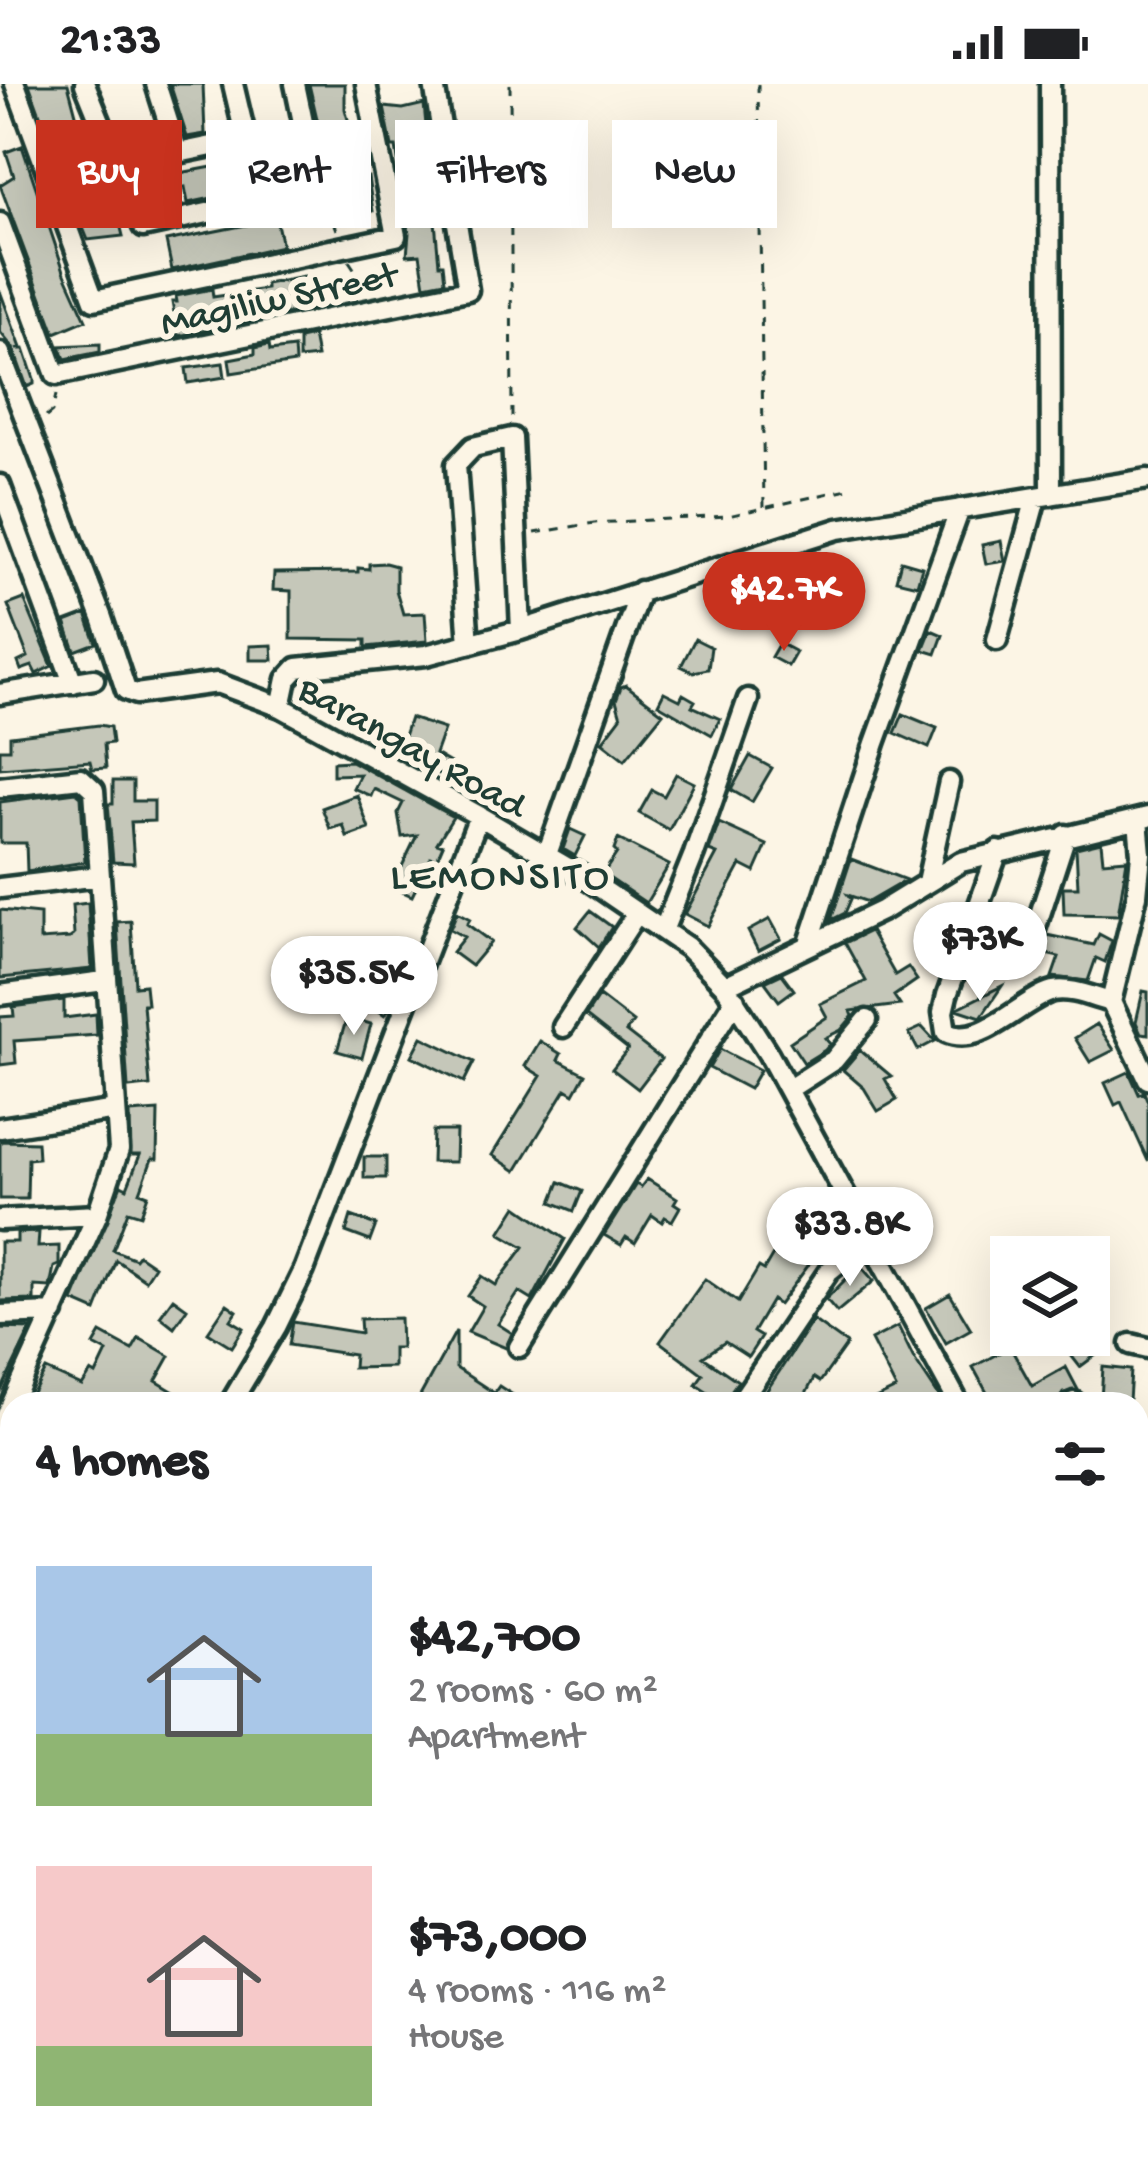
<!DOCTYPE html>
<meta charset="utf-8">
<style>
:root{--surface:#fff;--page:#f6f6f6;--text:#202124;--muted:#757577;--accent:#c8321e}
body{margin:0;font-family:"Gochi Hand",sans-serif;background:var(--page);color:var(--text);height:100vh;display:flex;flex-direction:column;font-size:45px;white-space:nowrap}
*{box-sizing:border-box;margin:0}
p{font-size:39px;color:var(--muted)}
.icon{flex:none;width:66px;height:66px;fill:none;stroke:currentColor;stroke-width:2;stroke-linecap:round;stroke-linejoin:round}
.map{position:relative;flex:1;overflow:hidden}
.details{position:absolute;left:0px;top:1308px;width:1149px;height:771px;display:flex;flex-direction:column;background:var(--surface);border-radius:36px 36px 0 0;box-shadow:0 12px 48px #0002}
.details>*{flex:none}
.banner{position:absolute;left:36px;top:36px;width:1077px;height:108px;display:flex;gap:24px}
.fabs{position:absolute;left:990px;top:1152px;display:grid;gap:24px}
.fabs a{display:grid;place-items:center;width:120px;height:120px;border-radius:0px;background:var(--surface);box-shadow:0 12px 48px #0002;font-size:60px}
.price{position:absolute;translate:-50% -102px;padding:0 27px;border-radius:42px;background:#fff;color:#222;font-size:39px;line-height:78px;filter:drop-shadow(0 3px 6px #0008)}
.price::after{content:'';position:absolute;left:50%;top:72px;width:36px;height:27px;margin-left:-18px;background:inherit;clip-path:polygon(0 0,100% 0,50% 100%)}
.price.on{background:var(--accent);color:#fff}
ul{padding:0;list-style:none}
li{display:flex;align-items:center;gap:36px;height:300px;padding:0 36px}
li span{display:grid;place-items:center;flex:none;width:336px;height:240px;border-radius:0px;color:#555}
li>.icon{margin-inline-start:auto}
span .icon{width:144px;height:144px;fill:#fffc;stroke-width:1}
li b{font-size:51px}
h2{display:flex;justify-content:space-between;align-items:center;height:144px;padding:0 36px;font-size:51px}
.tag{padding:0 42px;border-radius:0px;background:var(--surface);box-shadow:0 12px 48px #0002;font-size:42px;line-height:108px}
.tag.on{background:var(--accent);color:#fff}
.status{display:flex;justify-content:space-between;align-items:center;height:84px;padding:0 60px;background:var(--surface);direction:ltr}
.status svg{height:33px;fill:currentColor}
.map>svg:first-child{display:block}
.building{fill:#c5c7b9;stroke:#1f3d34;stroke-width:3}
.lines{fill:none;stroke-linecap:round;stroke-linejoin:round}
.minor-casing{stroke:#1f3d34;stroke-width:27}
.path{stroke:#1f3d34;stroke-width:3;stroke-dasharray:9 9;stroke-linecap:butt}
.minor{stroke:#fcf5e5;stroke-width:18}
.labels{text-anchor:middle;stroke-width:12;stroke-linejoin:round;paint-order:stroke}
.street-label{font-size:39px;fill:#1f3d34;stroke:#fcf5e5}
.neighbourhood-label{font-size:42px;letter-spacing:3px;fill:#1f3d34;stroke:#fcf5e5}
</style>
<div class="status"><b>21:33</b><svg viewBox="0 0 49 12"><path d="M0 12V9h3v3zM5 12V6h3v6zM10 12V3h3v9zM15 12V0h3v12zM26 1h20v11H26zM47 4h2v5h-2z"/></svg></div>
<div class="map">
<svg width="1148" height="2078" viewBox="0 0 1148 2078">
<rect width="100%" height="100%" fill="#fcf5e5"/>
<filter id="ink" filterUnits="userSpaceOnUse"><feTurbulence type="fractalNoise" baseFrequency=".00833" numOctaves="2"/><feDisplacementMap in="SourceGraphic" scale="24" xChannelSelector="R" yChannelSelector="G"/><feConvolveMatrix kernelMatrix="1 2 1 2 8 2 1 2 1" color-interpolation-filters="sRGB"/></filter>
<g filter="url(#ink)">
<path class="building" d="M29,0H68L78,38L84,37L102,94L115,120L123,152L88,156L71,114L66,87L56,74Z
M170,0H203L205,50L187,53Z
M309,0H345V25L351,46H355L362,91L355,93H368L373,127L361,130L354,93L332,100Z
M424,20L439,180H443L445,197L425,201L420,170L407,171L409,149L396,63H392L384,23L403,25Z
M22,62L64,187L86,236L55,249L0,101L14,92L6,68Z
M239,78L244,100L249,99L250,106L188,119L185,103L166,106L164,92Z
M276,135L282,162L172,186L166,157Z
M304,193L316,224L178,252L172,218H177L176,212L212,205L213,213L266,205V200Z
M0,207L21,264L17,265H24L34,295V300L27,303L13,264L0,248Z
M313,252L317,273L299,275V255Z
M100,260V268L65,275L60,262Z
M269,261L270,267L294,264L295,279L231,289L229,275L255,270V264Z
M223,279L225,293L188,299L186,284Z
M1001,457L1005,477L986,480L982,461Z
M901,477L922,483L917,501L896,496Z
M385,479L396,482V506L403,530L425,529L427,557L366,563V556L291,555V507L273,506L274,489L358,488V484L369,485V480Z
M24,515L52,582L36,590L32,582L21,586L18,578L28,573L8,521Z
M86,530L96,559L75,567L65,538Z
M931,546L943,551L936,570L923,566Z
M695,555L711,563L708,585L693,588L681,582Z
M779,559L796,568L788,582L771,573Z
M272,561L273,576H250V562Z
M626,601L663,629L625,676L602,658L621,633L616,616L621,603Z
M664,608L680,616L683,610L695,617L692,622L720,635L712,651L658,620Z
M903,630L937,644L929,664L895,649Z
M410,634L444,645L435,670L457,683L449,696L420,680L424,672L400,664Z
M99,641L110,643L112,659L104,660L106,684L92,685L90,677L0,684V665H10V652Z
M750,672L772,684L752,718L731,706Z
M351,677L453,733L437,759L443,761L437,775L431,773L412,812L392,803L417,751L402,753L398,729L403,719L374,705L371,712L353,704L360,690L333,691V678Z
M676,690L694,699L669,746L639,729L652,706L664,712Z
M113,697H133V717H154V737L131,738L134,779L113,778L108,720H113Z
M76,708L81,712L85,778L27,787L26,759H0V718Z
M357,711L369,745L347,753L343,741L330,745L322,724Z
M719,739L767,761L755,788L741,781L708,842L685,830L717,770L709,767Z
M570,745L585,752L575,772L563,765Z
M618,755L669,781L646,819L603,790L617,769L614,766Z
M1101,758L1103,777L1127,775L1118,831L1064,830L1063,803H1078L1076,764Z
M851,775L906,796L868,818L848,811L851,815L845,829L831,836Z
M88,819L92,885L0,894V826L40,830V856L70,854L74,851L72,821Z
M590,827L612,843L599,863L577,843Z
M457,828L470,835L467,840L491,858L471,882L452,868L464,853L450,845Z
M770,835L781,855L758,867L748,847Z
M131,837L135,902L145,901L147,920H143L150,1002L128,1004L117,838Z
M870,847L895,891L908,883L917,896L894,912L900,921L851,927L853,932L841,946L825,954L830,960L825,966L804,979L790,958L827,933L820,920L866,897L845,859Z
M1099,850L1112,857L1105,878L1096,874L1088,897L1052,893L1059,873L1041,869L1047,851L1094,861Z
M995,860L1015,865L1013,882L991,877Z
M364,887L392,906L387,914L393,918L385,931L350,907Z
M782,890L794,906L779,917L765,898Z
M1002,902L981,933L957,925L958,924Z
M1143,907L1148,908V950L1141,949L1136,938Z
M599,912L633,938L626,948L661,975L638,1005L612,985L628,965L586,932Z
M64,916V934L96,930L97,951L14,957L16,979L0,981V933L14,932L13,923Z
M347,933L371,940L362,974L337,967Z
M1097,940L1114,966L1090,978L1075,954Z
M922,943L935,957L918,966L909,949Z
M422,953L474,978L464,998L412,972Z
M540,957L561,970L558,976L585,990L574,1010L566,1005L516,1087L492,1071L541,992L525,982Z
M720,965L760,986L749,1005L709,984Z
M860,966L891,992L885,995L897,1016L878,1027L864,1004L843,986Z
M1129,988L1139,1010L1144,1008L1148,1018V1077L1121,1018L1115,1021L1105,999Z
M158,1027L157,1075H152L140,1108L148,1111L141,1131L128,1127L113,1166L135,1175L138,1171L154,1182L145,1196L116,1176L96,1227L73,1217L121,1101L127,1104L140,1071H131L130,1029Z
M433,1047H456L455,1078H432Z
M0,1057L37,1058L38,1074L28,1075L27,1115H0Z
M364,1073H386V1094H364Z
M647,1095L677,1114L674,1119L680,1123L672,1137L665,1133L662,1138L652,1131L635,1159L626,1153L621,1161L604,1151L636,1100L641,1103Z
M560,1098L582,1107L574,1127L552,1118Z
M517,1122L565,1155L532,1216L519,1208L498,1240L512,1249L506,1264L468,1248L483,1222L468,1212L482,1192L496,1201L524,1163L500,1149Z
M800,1124L833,1148L779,1221L772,1216L753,1248L761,1253L748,1273L725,1258L703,1273L738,1297L723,1318L696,1300L703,1290L660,1258L705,1195L738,1218L759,1183L764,1186L785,1150L782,1148Z
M351,1132L376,1141L370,1157L346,1148Z
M39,1148L38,1163L59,1162V1181L54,1183L50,1203L34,1202V1216L0,1217V1158H17V1149Z
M860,1181L874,1197L837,1228L826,1215Z
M950,1210L971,1245L946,1259L926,1224Z
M173,1214L187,1224L174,1243L160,1232Z
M227,1220L237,1227L231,1236L244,1244L232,1263L208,1248Z
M400,1234L401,1264H393V1283L353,1284L354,1271L289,1261L293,1238L361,1249L360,1235Z
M813,1236L847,1260L820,1298L814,1294L801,1320H758Z
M898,1242L913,1273L944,1320H865L896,1305L871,1256Z
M0,1244L31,1245L1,1307H0Z
M456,1247V1284L494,1309L499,1302L527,1320H429L419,1314Z
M101,1249L132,1266L139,1254L170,1272L156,1297L194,1320H27L46,1286L82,1302L91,1288L96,1291L107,1268L94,1261Z
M1092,1253L1100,1268L1080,1283L1070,1270Z
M1010,1263L1032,1302L1066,1283L1078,1306L1063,1309L1057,1320H1008L1003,1312L992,1318L973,1283Z
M1103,1283L1131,1286L1129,1318L1101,1316Z"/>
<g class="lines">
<g class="minor-casing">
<path id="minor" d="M15,0L94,216L396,152L366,0
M85,0L143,143L317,105L295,0
M156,0L178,69L246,55L233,0
M1050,0L1051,411
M0,139L56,291L468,206L434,0
M0,269L102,534L126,606L136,610L217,599L281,623L479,732L587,795L687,863L725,902L768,969L959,1320
M0,401L73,599
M997,556L1036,414
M469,560L456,381L473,363L512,354L521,546
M0,610L94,595
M281,623L287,595L297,584L426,571L521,546L838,445L1148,395
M0,703L81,694L94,706L119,1066L97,1131L0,1346
M1138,736L1141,770L1137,811L1111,918L1148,995
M998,767L947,911L943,928L946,948C982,965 1020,916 1053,907C1071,903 1094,914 1111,918
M546,773L640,507
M927,798L949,698
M0,804L99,792
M663,847L694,770L748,615
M809,859L875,659L960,425
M1025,876L1066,751
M725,902L883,826L961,778L1148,733
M0,911L104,897
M563,943L637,829
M789,1005L834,976L867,936
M0,1044L116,1026
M0,1136L97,1131
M0,1231L54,1229
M1131,1260L1148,1264
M519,1263L735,916
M230,1320L276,1243L304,1186L479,732
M739,1320L829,1187L869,1155
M1070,1320L1074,1318
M1137,1451L1148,1453
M1137,1557L1148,1553
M0,1640L12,1646
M1137,1679L1148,1674
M570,2067L713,2078
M957,2078V2067"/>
</g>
<path class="path" d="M510,0L512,334
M758,0L764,424
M151,115L162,78
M328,121L337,146
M349,177L359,192L396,201
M46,333L52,328L56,311
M535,449L594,439L728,432L852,404
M1137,1800L1148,1795"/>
<use href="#minor" class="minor"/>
</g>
</g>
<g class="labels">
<g class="street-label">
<text transform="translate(278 211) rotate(-12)" y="14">Magiliw Street</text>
<text transform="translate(414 660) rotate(29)" y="14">Barangay Road</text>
</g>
<g class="neighbourhood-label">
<text x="501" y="803">LEMONSITO</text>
</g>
</g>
</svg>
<div class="fabs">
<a><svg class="icon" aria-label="layers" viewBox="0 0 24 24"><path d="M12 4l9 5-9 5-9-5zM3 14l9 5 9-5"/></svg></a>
</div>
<b class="price on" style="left:784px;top:570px">$42.7K</b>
<b class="price" style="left:980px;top:920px">$73K</b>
<b class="price" style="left:354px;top:954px">$35.5K</b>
<b class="price" style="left:850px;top:1205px">$33.8K</b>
<div class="banner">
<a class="tag on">Buy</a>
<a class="tag">Rent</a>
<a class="tag">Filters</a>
<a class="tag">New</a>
</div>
<section class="details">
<h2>4 homes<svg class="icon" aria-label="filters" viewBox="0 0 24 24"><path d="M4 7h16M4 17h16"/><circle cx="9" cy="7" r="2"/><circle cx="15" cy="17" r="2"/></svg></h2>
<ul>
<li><span style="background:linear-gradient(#a9c7e8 70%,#8fb573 0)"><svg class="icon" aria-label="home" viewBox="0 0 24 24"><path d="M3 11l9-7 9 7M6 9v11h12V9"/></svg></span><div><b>$42,700</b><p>2 rooms · 60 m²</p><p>Apartment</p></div></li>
<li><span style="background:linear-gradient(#f6c9c9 75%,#8fb573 0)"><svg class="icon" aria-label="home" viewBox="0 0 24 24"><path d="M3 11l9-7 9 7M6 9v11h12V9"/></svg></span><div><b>$73,000</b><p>4 rooms · 116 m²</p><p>House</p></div></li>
</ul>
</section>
</div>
